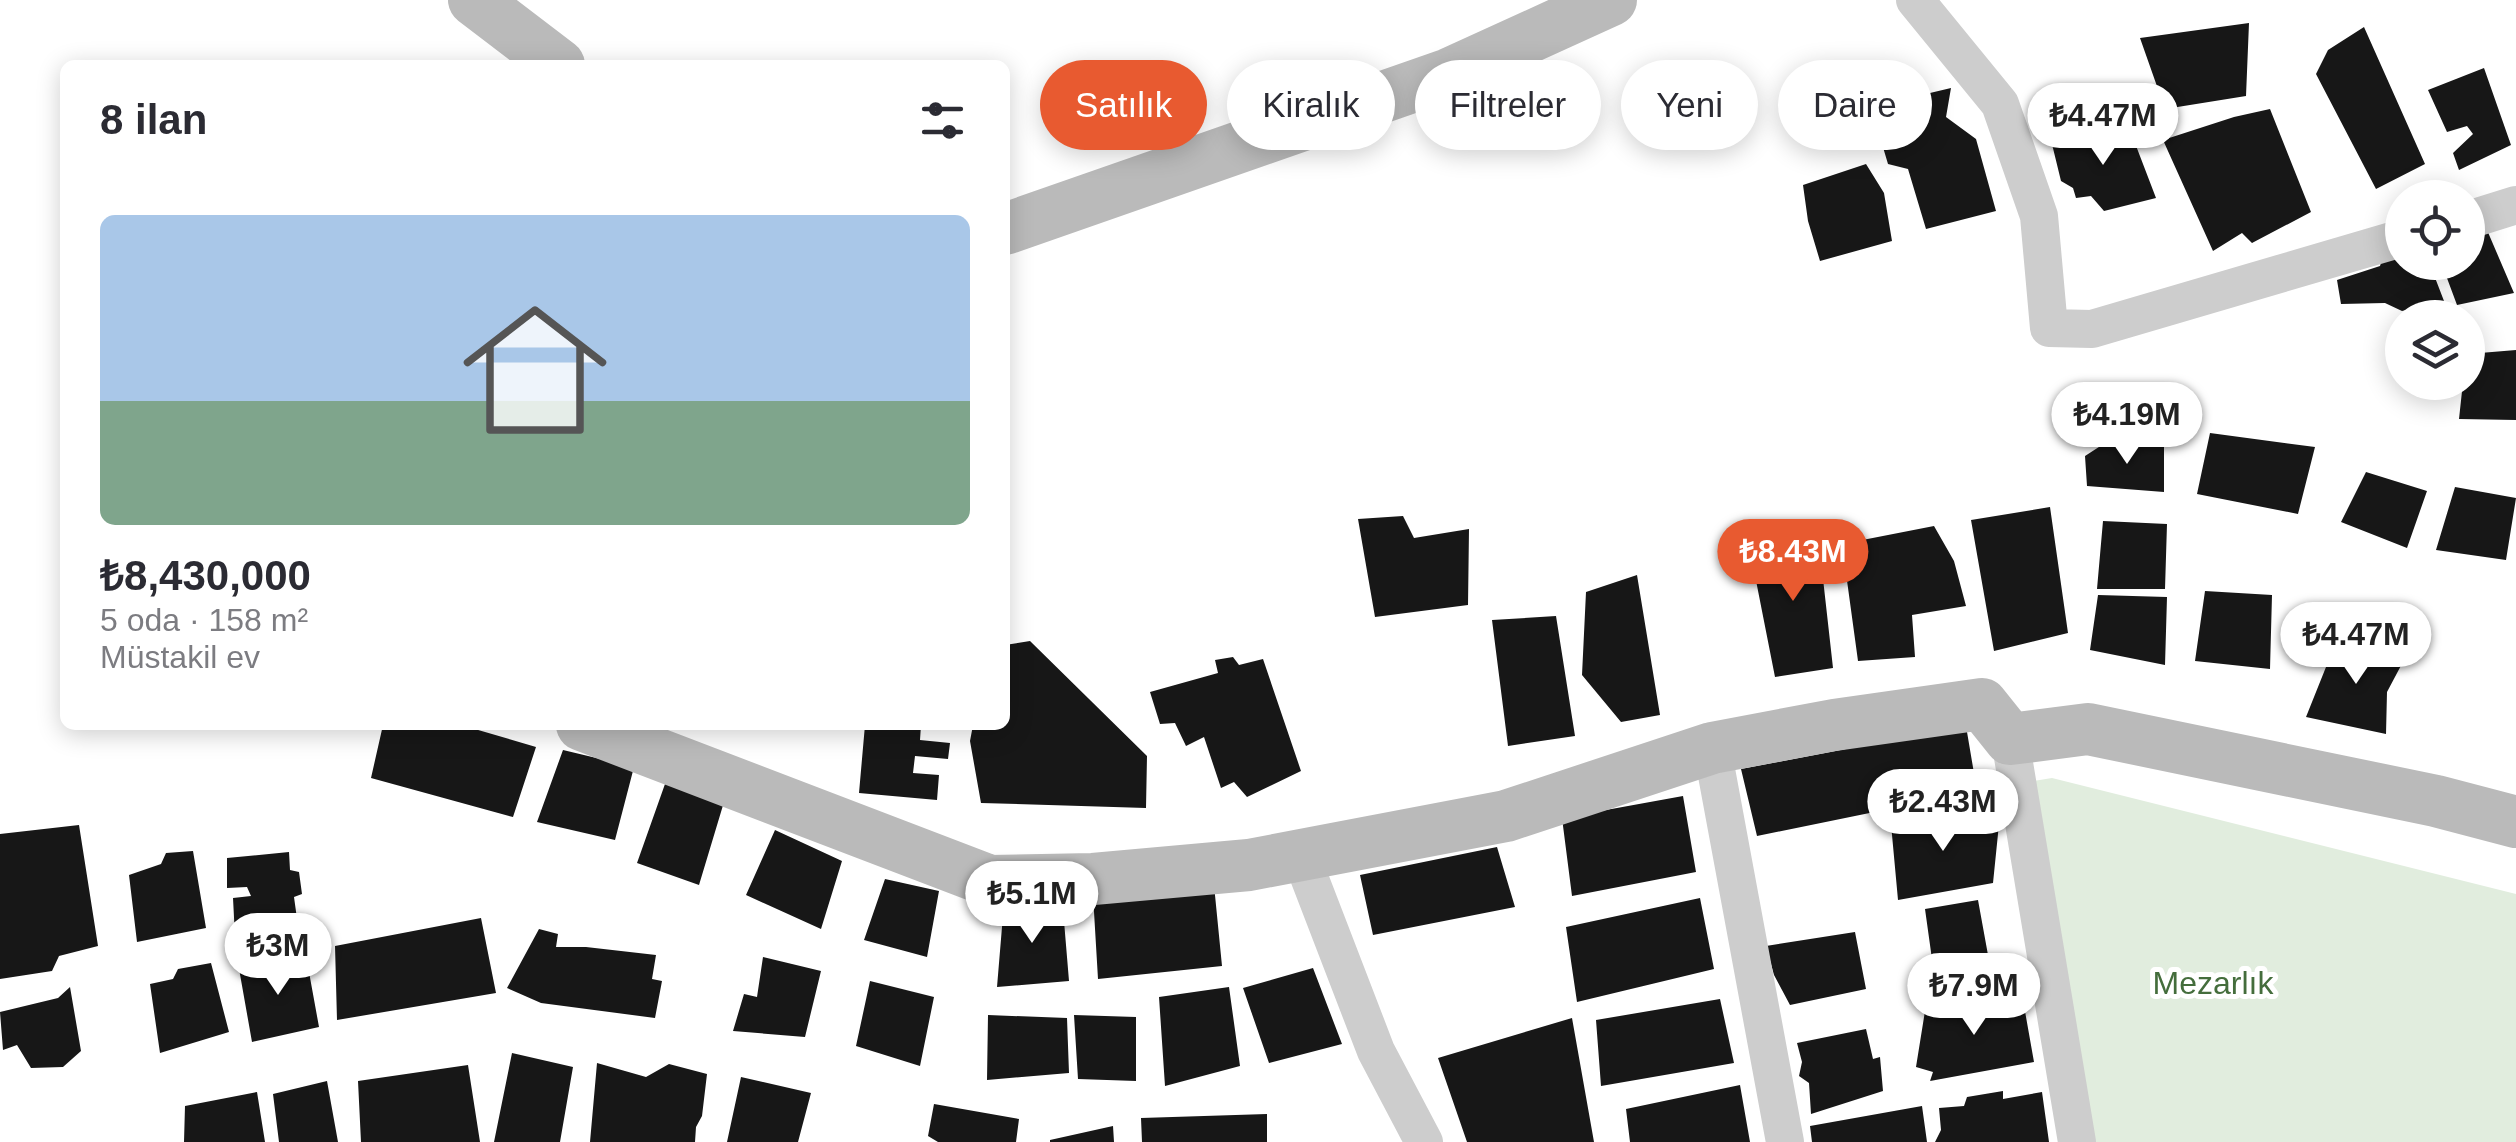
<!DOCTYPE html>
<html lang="tr">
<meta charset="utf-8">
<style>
:root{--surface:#fff;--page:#f2f2f3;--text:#2b2b33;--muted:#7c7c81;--line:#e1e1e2;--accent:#e85a30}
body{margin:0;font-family:Helvetica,sans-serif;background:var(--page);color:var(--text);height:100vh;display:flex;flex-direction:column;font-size:38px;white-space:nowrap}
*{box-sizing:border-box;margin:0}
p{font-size:32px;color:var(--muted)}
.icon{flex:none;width:55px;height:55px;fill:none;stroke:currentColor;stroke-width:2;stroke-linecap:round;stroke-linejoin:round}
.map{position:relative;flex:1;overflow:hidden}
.panel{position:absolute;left:60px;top:60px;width:950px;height:670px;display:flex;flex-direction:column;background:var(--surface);border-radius:15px;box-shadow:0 5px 25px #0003}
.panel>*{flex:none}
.banner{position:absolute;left:1040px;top:60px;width:950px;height:90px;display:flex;gap:20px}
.controls{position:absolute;left:2385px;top:180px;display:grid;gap:20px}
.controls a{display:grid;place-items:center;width:100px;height:100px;border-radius:50%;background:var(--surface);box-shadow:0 5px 25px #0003;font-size:50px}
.price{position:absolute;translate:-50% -85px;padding:0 22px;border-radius:35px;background:#fff;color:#222;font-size:32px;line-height:65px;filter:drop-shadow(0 2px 5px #0008)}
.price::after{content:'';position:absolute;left:50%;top:60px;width:30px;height:22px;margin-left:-15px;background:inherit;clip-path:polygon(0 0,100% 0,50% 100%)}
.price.selected{background:var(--accent);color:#fff}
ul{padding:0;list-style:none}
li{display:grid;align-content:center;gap:20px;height:530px;padding:0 40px}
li+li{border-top:2px solid var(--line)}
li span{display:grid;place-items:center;height:310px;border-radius:15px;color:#555}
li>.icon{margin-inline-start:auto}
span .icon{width:180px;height:180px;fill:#fffc;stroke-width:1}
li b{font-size:42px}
h2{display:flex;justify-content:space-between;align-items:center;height:120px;padding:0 40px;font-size:42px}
.tag{padding:0 35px;border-radius:45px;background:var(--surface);box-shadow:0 5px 25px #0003;font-size:35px;line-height:90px}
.tag.selected{background:var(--accent);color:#fff}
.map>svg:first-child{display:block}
.green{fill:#e1edde}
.building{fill:#171717}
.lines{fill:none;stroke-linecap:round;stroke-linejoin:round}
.street{stroke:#cdcdcd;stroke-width:38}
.secondary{stroke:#bababa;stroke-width:52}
.labels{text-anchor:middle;stroke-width:10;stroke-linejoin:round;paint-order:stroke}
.park-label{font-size:32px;fill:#446d3c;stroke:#fff}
</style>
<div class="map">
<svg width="2516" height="1142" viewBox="0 0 2516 1142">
<rect width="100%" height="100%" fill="#fff"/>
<path class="green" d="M2052,778L2516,894V1142H2086L2022,783Z"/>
<path class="building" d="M2249,23L2246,96L2165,109L2140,38Z
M2364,27L2425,164L2376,189L2316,74L2328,50Z
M2484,68L2511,145L2459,170L2453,153L2473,134L2467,126L2447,132L2428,90Z
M1951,88L1946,117L1976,139L1996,211L1926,229L1908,169L1888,164L1871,107Z
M2270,109L2311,212L2252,243L2242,233L2213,251L2163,140L2234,117Z
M2088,130H2130L2156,198L2104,211L2091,196L2076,198L2073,188L2061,181L2051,140Z
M1866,164L1884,193L1892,241L1820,261L1808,221L1803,185Z
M2484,223L2514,293L2457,305L2441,262H2468V228Z
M2402,245V262H2429L2444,301L2402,311L2385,303L2341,304L2337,280L2380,266L2385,250Z
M2516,350V420L2459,419L2463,382H2468V354Z
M2210,433L2315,447L2298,514L2197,494Z
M2164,444V492L2087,486L2085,456L2102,445Z
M2366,472L2427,491L2407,548L2341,522Z
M2455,487L2516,498L2506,560L2436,550Z
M2050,507L2068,633L1994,651L1971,520Z
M1403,516L1414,538L1469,529L1468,605L1375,617L1358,519Z
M2103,521L2167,524L2165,589H2097Z
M1934,526L1954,561L1966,606L1912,615L1915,657L1858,661L1842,544Z
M1818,534L1833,668L1775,677L1749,545Z
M1637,575L1660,715L1621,722L1582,675L1586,592Z
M2205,591L2272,595L2270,669L2195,661Z
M2098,595L2167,597L2165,665L2090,650Z
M1556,616L1575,736L1508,746L1492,620Z
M2338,637L2405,658L2387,692L2386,734L2306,717Z
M1030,641L1147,756L1146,808L981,803L970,741L973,725H1005V645Z
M1233,657L1239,665L1263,659L1301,771L1247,797L1234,782L1221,788L1204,737L1186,746L1175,723L1160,724L1150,692L1218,673L1215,660Z
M383,725H461L536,747L513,817L371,778Z
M865,725H921L920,740L950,743L948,759L915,756L913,773L939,775L937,800L859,793Z
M1966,726L1977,791L1757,836L1741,769Z
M563,750L634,767L615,840L537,822Z
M665,784L724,802L699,885L637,863Z
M1683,796L1696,872L1572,896L1562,818Z
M1963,807L1970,823L1999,824L1993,883L1898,900L1891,824H1922L1925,812Z
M79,825L98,946L59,956L52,971L0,979V834Z
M775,830L842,861L821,929L746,895Z
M1497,847L1515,907L1373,935L1360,875Z
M193,851L206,928L137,942L129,875L161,864L166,853Z
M289,852L290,870L299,872L302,894L294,897L298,926L235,937L233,898L251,896L247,887L227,888V858Z
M885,879L939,891L927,957L864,940Z
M1214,885L1222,966L1098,979L1093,895Z
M1700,898L1714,969L1577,1002L1566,927Z
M1978,900L1992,977L1936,988L1925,909Z
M1004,903L1063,909L1069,981L997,987Z
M481,918L496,993L337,1020L335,946Z
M539,929L558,934L556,947H586L656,955L652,979L662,981L655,1018L541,1003L507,988Z
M1855,932L1866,989L1790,1005L1774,975L1766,946Z
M763,957L821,971L805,1037L733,1031L744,994L757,997Z
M307,961L319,1027L252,1042L238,963Z
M211,963L229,1032L160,1053L150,984L173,979L178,969Z
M1313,968L1342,1044L1269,1063L1243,988Z
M870,981L934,997L920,1066L856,1046Z
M70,987L81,1051L63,1067L31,1068L17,1045L3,1050L0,1012L58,998Z
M1229,987L1240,1066L1165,1086L1159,997Z
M1975,996V1001L2023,1000L2034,1062L1930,1081L1933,1072L1916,1067L1925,1011L1938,1012L1941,1002Z
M1720,999L1734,1063L1601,1086L1596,1020Z
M988,1015L1067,1018L1069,1073L987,1080Z
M1074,1015L1136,1017V1081L1078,1079Z
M1572,1018L1594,1142H1467L1438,1058Z
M1866,1029L1873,1059L1880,1057L1883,1091L1811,1114L1809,1083L1799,1076L1802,1062L1797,1043Z
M512,1053L573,1067L560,1142H494Z
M597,1063L646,1077L669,1064L707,1074L702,1116L696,1127L695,1142H590Z
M468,1065L480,1142H361L358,1081Z
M741,1077L811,1093L798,1142H727Z
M327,1081L338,1142H279L273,1094Z
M1740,1085L1750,1142H1630L1626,1109Z
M2003,1091V1099L2042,1092L2049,1142H1935L1941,1130L1939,1108L1964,1106L1967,1097Z
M257,1092L265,1142H184L185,1106Z
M934,1104L1019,1119L1016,1142H938L928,1136Z
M1922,1106L1927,1142H1812L1810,1126Z
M1267,1114V1142H1142L1141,1118Z
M1113,1126L1114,1142H1050V1140Z"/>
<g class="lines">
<path class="street" d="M1915,0L2000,104L2039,216L2049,328L2092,329L2402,238
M2468,220L2516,205
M2010,739L2077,1142
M1712,748L1785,1142
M1301,856L1376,1051L1424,1142"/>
<path class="secondary" d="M474,0L559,65
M1005,229L1449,74L1611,0
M582,725L990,881L1093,879L1249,865L1506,816L1712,748L1834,725L1982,704L2010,739L2088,729L2436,801L2516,822"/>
</g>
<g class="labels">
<g class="park-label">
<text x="2213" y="994">Mezarlık</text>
</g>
</g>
</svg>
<div class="controls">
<a><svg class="icon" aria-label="locate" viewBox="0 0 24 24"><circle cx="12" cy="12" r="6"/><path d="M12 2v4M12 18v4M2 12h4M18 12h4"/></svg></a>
<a><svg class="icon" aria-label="layers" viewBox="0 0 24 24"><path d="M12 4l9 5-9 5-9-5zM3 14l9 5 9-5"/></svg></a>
</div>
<b class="price" style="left:2103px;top:168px">₺4.47M</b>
<b class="price" style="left:2127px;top:467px">₺4.19M</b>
<b class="price selected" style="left:1793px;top:604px">₺8.43M</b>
<b class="price" style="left:2356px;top:687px">₺4.47M</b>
<b class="price" style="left:1943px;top:854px">₺2.43M</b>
<b class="price" style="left:1032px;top:946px">₺5.1M</b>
<b class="price" style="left:278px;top:998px">₺3M</b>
<b class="price" style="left:1974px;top:1038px">₺7.9M</b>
<div class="banner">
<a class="tag selected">Satılık</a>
<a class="tag">Kiralık</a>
<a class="tag">Filtreler</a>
<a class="tag">Yeni</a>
<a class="tag">Daire</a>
</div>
<section class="panel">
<h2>8 ilan<svg class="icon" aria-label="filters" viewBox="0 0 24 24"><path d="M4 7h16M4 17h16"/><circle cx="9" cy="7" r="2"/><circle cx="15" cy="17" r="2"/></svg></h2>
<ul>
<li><span style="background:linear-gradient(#a9c7e8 60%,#7fa58c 0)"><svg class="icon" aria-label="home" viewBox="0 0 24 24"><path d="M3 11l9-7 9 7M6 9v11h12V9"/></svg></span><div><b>₺8,430,000</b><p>5 oda · 158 m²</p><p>Müstakil ev</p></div></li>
</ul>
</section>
</div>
